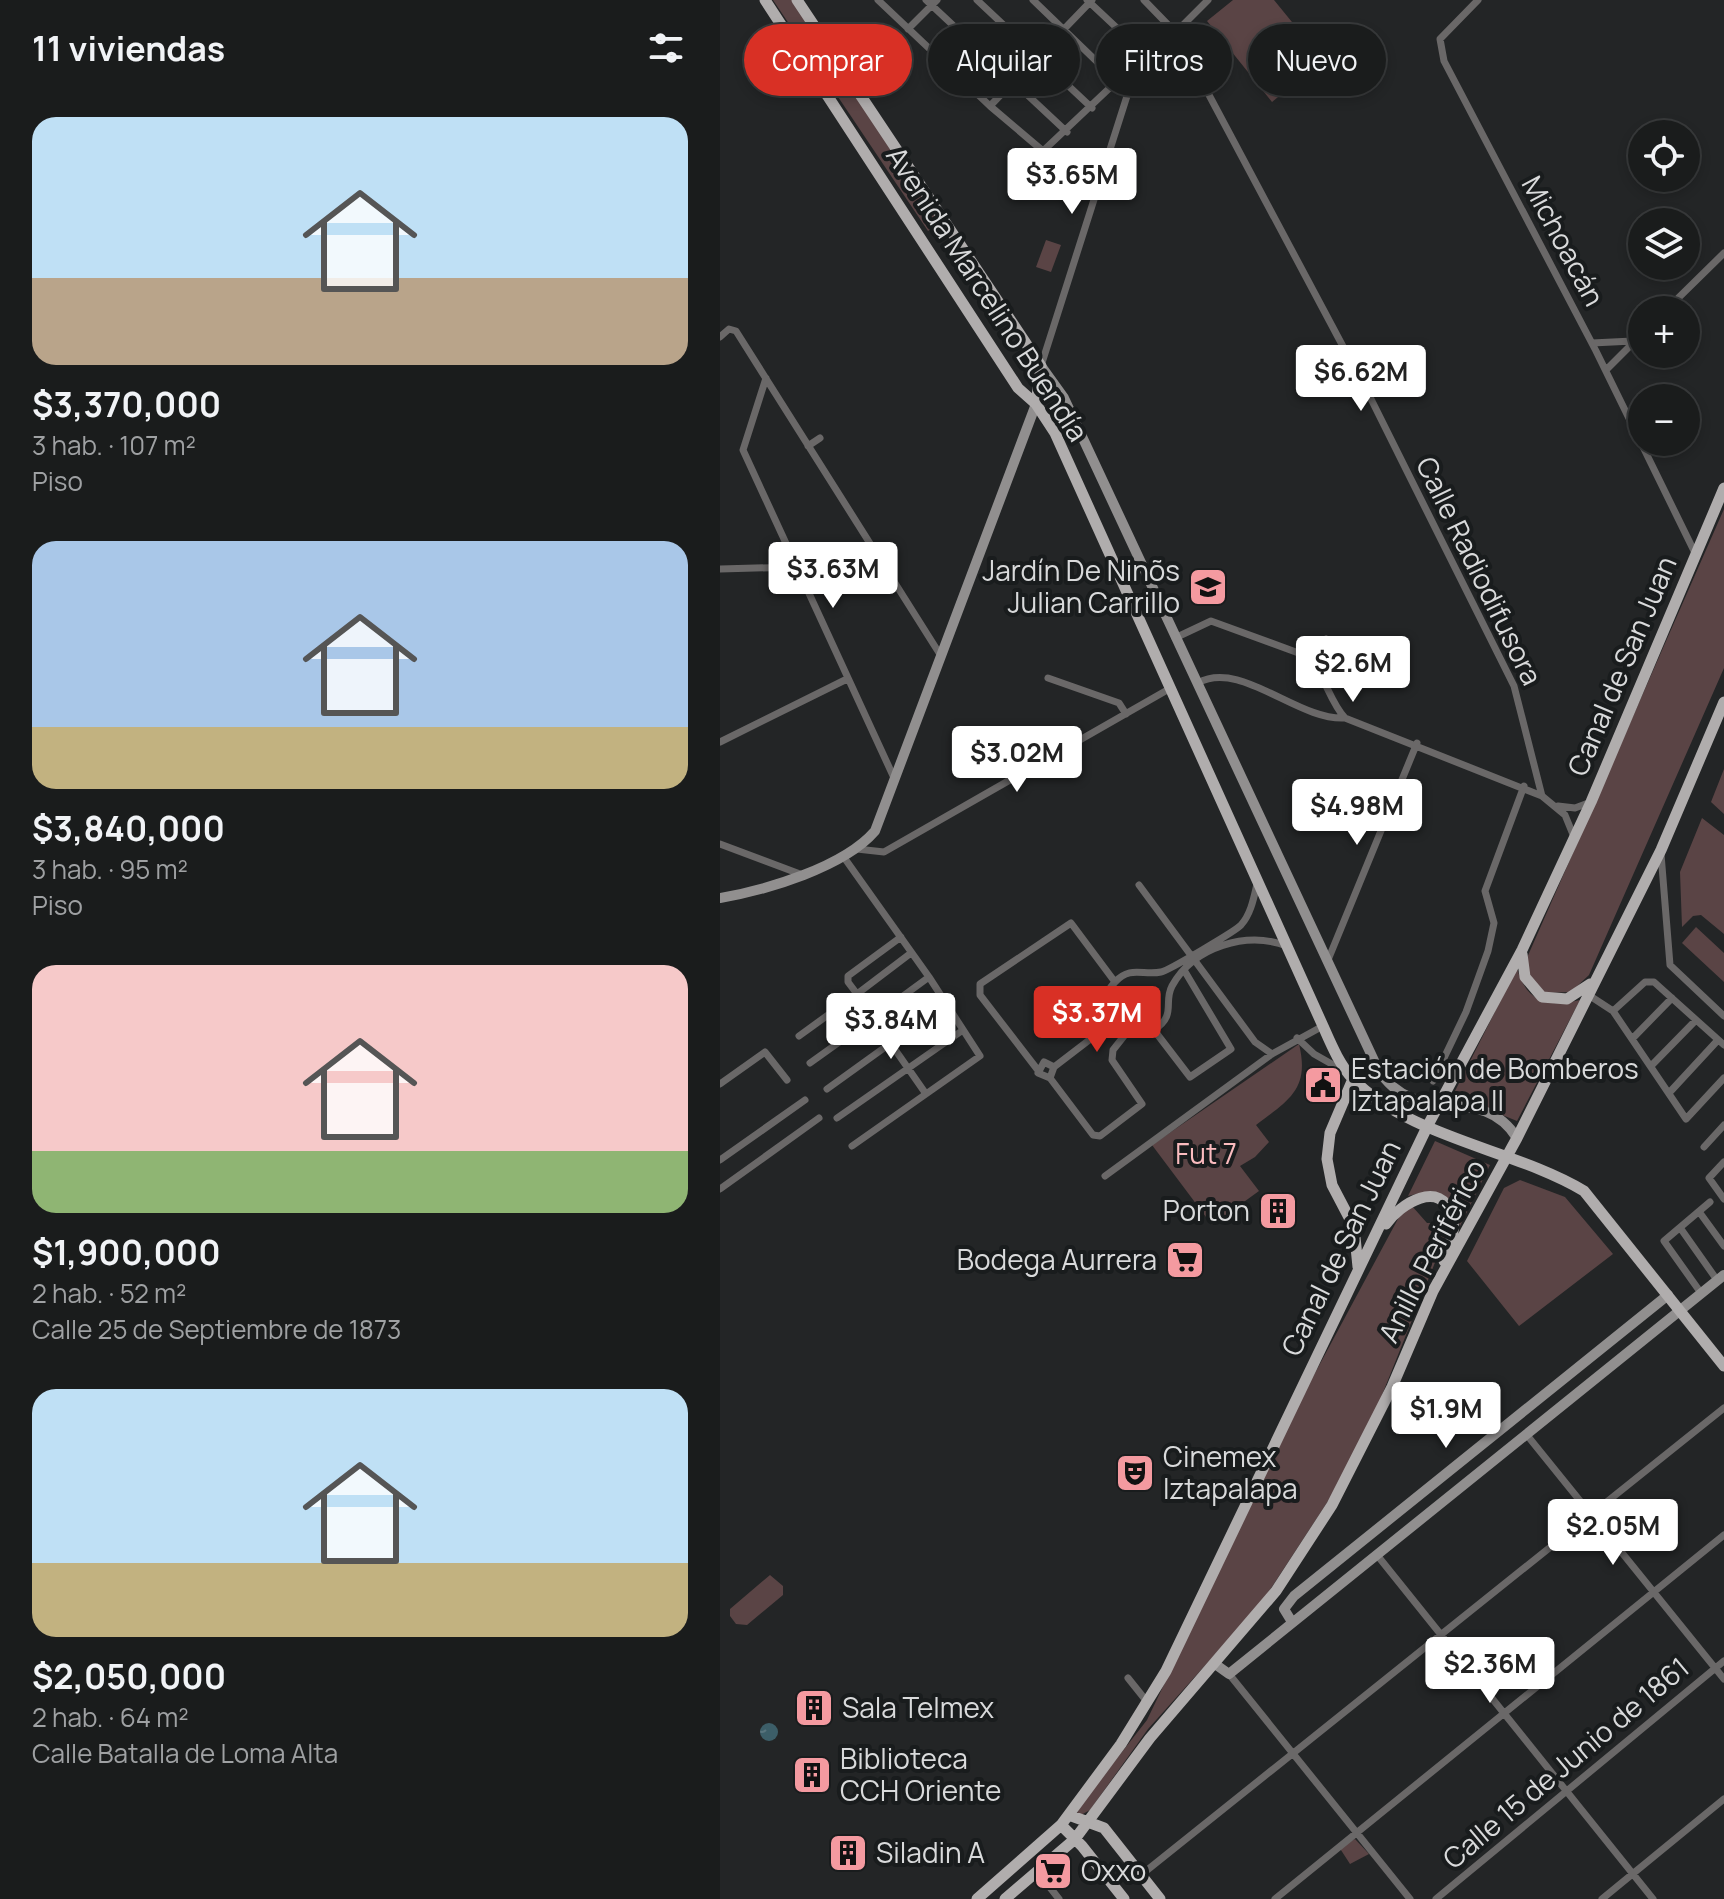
<!DOCTYPE html>
<html lang="es">
<meta charset="utf-8">
<style>
:root{--surface:#1a1c1c;--page:#232525;--text:#f1f3f6;--muted:#9fa1a3;--line:#383a3b;--accent:#d93025}
body{margin:0;font-family:Manrope,sans-serif;background:var(--page);color:var(--text);height:100vh;display:flex;flex-direction:column;font-size:30px;white-space:nowrap}
*{box-sizing:border-box;margin:0}
p{font-size:26px;color:var(--muted)}
.icon{flex:none;width:44px;height:44px;fill:none;stroke:currentColor;stroke-width:2;stroke-linecap:round;stroke-linejoin:round}
.map{position:relative;flex:1;overflow:hidden}
.drawer{display:flex;flex-direction:column;background:var(--surface);width:720px}
.drawer>*{flex:none}
.banner{position:absolute;left:24px;top:24px;width:760px;height:72px;display:flex;gap:16px}
.tools{position:absolute;left:908px;top:120px;display:grid;gap:16px}
.tools a{display:grid;place-items:center;width:72px;height:72px;border-radius:50%;background:var(--surface);box-shadow:0 4px 12px #0003,0 0 0 2px var(--line);font-size:40px}
.price{position:absolute;translate:-50% -68px;padding:0 18px;border-radius:8px;background:#fff;color:#222;font-size:26px;line-height:52px;filter:drop-shadow(0 2px 4px #0008)}
.price::after{content:'';position:absolute;left:50%;top:48px;width:24px;height:18px;margin-left:-12px;background:inherit;clip-path:polygon(0 0,100% 0,50% 100%)}
.price.active{background:var(--accent);color:#fff}
ul{padding:0;list-style:none}
li{display:grid;align-content:center;gap:16px;height:424px;padding:0 32px}
li span{display:grid;place-items:center;height:248px;border-radius:24px;color:#555}
li>.icon{margin-inline-start:auto}
span .icon{width:144px;height:144px;fill:#fffc;stroke-width:1}
li b{font-size:34px}
h2{display:flex;justify-content:space-between;align-items:center;height:96px;padding:0 32px;font-size:34px}
.tag{padding:0 28px;border-radius:36px;background:var(--surface);box-shadow:0 4px 12px #0003,0 0 0 2px var(--line);font-size:28px;line-height:72px}
.tag.active{background:var(--accent);color:#fff}
main{display:flex;flex:1;min-height:0}
.map>svg:first-child{display:block}
.green{fill:#5a4445}
.water{fill:url(#water-ripples)}
.lines{fill:none;stroke-linecap:round;stroke-linejoin:round}
.street{stroke:#6a6868;stroke-width:7}
.secondary{stroke:#918f8f;stroke-width:10}
.primary{stroke:#b0adad;stroke-width:11}
.labels{text-anchor:middle;stroke-width:8;stroke-linejoin:round;paint-order:stroke}
.street-label{font-size:28px;fill:#d9dadb;stroke:#191c1d}
.poi-label{font-size:28px;fill:#d9dadb;stroke:#191c1d;text-anchor:start}
.park-label{font-size:28px;fill:#fbbcbf;stroke:#191c1d}
</style>
<main>
<section class="drawer">
<h2>11 viviendas<svg class="icon" aria-label="filters" viewBox="0 0 24 24"><path d="M4 7h16M4 17h16"/><circle cx="9" cy="7" r="2"/><circle cx="15" cy="17" r="2"/></svg></h2>
<ul>
<li><span style="background:linear-gradient(#bfe0f5 65%,#b9a48a 0)"><svg class="icon" aria-label="home" viewBox="0 0 24 24"><path d="M3 11l9-7 9 7M6 9v11h12V9"/></svg></span><div><b>$3,370,000</b><p>3 hab. · 107 m²</p><p>Piso</p></div></li>
<li><span style="background:linear-gradient(#a9c7e8 75%,#c2b280 0)"><svg class="icon" aria-label="home" viewBox="0 0 24 24"><path d="M3 11l9-7 9 7M6 9v11h12V9"/></svg></span><div><b>$3,840,000</b><p>3 hab. · 95 m²</p><p>Piso</p></div></li>
<li><span style="background:linear-gradient(#f6c9c9 75%,#8fb573 0)"><svg class="icon" aria-label="home" viewBox="0 0 24 24"><path d="M3 11l9-7 9 7M6 9v11h12V9"/></svg></span><div><b>$1,900,000</b><p>2 hab. · 52 m²</p><p>Calle 25 de Septiembre de 1873</p></div></li>
<li><span style="background:linear-gradient(#bfe0f5 70%,#c2b280 0)"><svg class="icon" aria-label="home" viewBox="0 0 24 24"><path d="M3 11l9-7 9 7M6 9v11h12V9"/></svg></span><div><b>$2,050,000</b><p>2 hab. · 64 m²</p><p>Calle Batalla de Loma Alta</p></div></li>
</ul>
</section>
<div class="map">
<svg width="1004" height="1899" viewBox="0 0 1004 1899">
<defs>
<pattern id="water-ripples" width="26" height="14" patternUnits="userSpaceOnUse" patternTransform="scale(2)"><rect width="26" height="14" fill="#3c5e68"/><path d="M2 4q2-2 4 0t4 0M15 11q2-2 4 0t4 0" fill="none" stroke="#58747d"/></pattern>
</defs>
<rect width="100%" height="100%" fill="#232526"/>
<path class="green" d="M53,0H74L222,222L208,231Z
M513,0H554L603,60L552,102L487,21Z
M326,240L341,245L331,272L316,267Z
M1004,509V668L869,975L851,992L824,993L807,973L806,960Z
M1004,769V814L991,802Z
M982,818L1004,835V934L981,915L973,916L962,927L960,872Z
M976,927L1004,953V982L962,943Z
M797,968C806,1002 828,1008 860,1000L797,1121L733,1095Z
M579,1044C590,1089 569,1100 536,1125L549,1142L535,1157L520,1166L539,1191L492,1225L432,1145Z
M715,1141L770,1165L740,1226L733,1206L700,1193L688,1196Z
M800,1180L845,1197L893,1254L799,1326L747,1261L784,1188Z
M692,1206L707,1223H729L728,1230L660,1400L612,1495L542,1602L428,1729L370,1810L361,1815L357,1813L362,1803L427,1720L580,1401L679,1217Z
M50,1575L63,1586V1595L27,1625L16,1624L10,1616V1609Z
M635,1839L649,1854L630,1864L619,1847Z"/>
<path class="water" d="M40 1732a9 9 0 1 1 18 0a9 9 0 1 1-18 0Z"/>
<g class="lines">
<path class="street" d="M158,0L270,106L323,151L397,81L414,74L488,0
M206,0L347,132
M257,0L372,108
M313,0L397,81
M367,0L430,59
M424,0L456,33L651,399L794,686L822,796
M758,0L720,39L724,61L876,351L976,555
M188,29L217,0
M270,106L372,0
M946,310L1004,253
M0,337L9,329L16,331L221,656
M872,343L913,341
M321,366L414,74
M886,370L922,334
M46,378L23,450L175,780
M88,446L100,438
M0,569L77,567
M455,638L491,621L584,655C604,669 608,700 625,718L822,796L845,815L854,837
M584,655L606,639
M328,678L399,703L406,714
M478,683C520,659 578,721 625,718
M0,742L127,679
M838,806L855,808L871,802
M0,844L80,874
M137,849L164,852L449,689
M941,854L950,965L1004,1016
M123,856L209,977
M537,884C534,897 531,914 521,925C517,930 448,971 441,972C423,976 411,965 395,982C370,1008 405,1041 434,1030C457,1015 443,1003 452,986C474,946 527,931 567,946
M419,885L535,1042L552,1054
M608,960L697,743
M867,994L893,1011L966,1119L1004,1078
M893,1011L925,982H934L1004,1045
M434,1030L470,1077L511,1049L464,970
M79,1036L137,994L128,982V976L181,937
M577,1038L594,1054L624,1071
M912,1039L952,998
M90,1063L153,1018L206,1094
M931,1066L976,1020
M334,1067L324,1062L318,1073L330,1078L334,1067L394,1021
M317,1069L260,995V984L351,923L395,982
M330,1078L373,1135L380,1136L422,1104L392,1060L393,1050L408,1031
M713,1081L746,1012L768,951L774,923L765,891L804,786
M0,1084L45,1052L67,1080
M107,1089L225,1004
M949,1093L998,1040
M117,1118L243,1030
M132,1146L260,1056L209,977L153,1018L137,994L191,953
M984,1147L1004,1125
M0,1160L85,1100
M1004,1162L989,1178L1004,1199
M385,1176L552,1054L603,1026
M0,1189L99,1118
M980,1213L1004,1246
M961,1229L997,1280
M981,1293L944,1241L990,1202
M806,1434L1004,1679
M657,1555L933,1899
M509,1674L690,1899
M408,1678L428,1703
M317,1871L339,1899
M421,1875L1004,1408
M555,1899L1004,1535
M716,1899L1004,1661
M882,1899L1004,1799"/>
<path class="secondary" d="M321,366L344,398L658,1069C697,1131 760,1080 797,1138
M0,898C47,890 124,867 155,831L316,404
M572,1622L564,1609L574,1596L948,1295
M495,1664L509,1674L1004,1275"/>
<path class="primary" d="M45,0L298,388L316,404L335,433L603,1026C611,1044 619,1064 633,1079C690,1138 794,1149 864,1191L1004,1366
M77,0L321,366L316,404
M802,954L805,977L822,997L847,999L870,984
M633,1079L610,1133L607,1159L612,1185L634,1227L638,1267
M666,1224C680,1204 721,1178 732,1216C737,1231 728,1247 724,1261
M349,1815L384,1828L440,1899
M341,1825L362,1846L404,1899
M257,1899L341,1825L401,1744L446,1671L708,1125L802,950L871,802L1004,488
M285,1899L355,1839L430,1738L556,1591L612,1505L672,1387L713,1291L797,1138L941,850L1004,702"/>
</g>
<defs>
<g id="school-square" transform="scale(2)"><rect x="-9" y="-9" width="18" height="18" rx="4" fill="#f49aa0" stroke="#191c1d"/><path d="M0-5L7-2L0 1L-7-2ZM-4 1L0 2.5L4 1V4Q0 6-4 4Z" fill="#111"/></g>
<g id="civic-square" transform="scale(2)"><rect x="-9" y="-9" width="18" height="18" rx="4" fill="#f49aa0" stroke="#191c1d"/><path d="M-.6-6.5H3V-4.5H.6V-3L4-1V1h2V6H-6V1h2V-1L-.6-3ZM-1.2 2.5V6h2.4V2.5Z" fill="#111"/></g>
<g id="building-square" transform="scale(2)"><rect x="-9" y="-9" width="18" height="18" rx="4" fill="#f49aa0" stroke="#191c1d"/><path d="M-4-6H4V6H1V3H-1V6H-4ZM-2.5-4.3h1.7v1.8h-1.7ZM.8-4.3h1.7v1.8H.8ZM-2.5-1h1.7V.8h-1.7ZM.8-1h1.7V.8H.8Z" fill="#111"/></g>
<g id="supermarket-square" transform="scale(2)"><rect x="-9" y="-9" width="18" height="18" rx="4" fill="#f49aa0" stroke="#191c1d"/><path d="M-6-5.5h2.5l.6 2H6L4.5 2H-2.5L-4.4-4H-6ZM-1.5 3.2a1.3 1.3 0 1 0 .1 0ZM3 3.2a1.3 1.3 0 1 0 .1 0Z" fill="#111"/></g>
<g id="theatre-square" transform="scale(2)"><rect x="-9" y="-9" width="18" height="18" rx="4" fill="#f49aa0" stroke="#191c1d"/><path d="M-5-5.5Q0-4 5-5.5V0Q5 5 0 6Q-5 5-5 0ZM-3.3-2.5H-1v1.5H-3.3ZM1-2.5H3.3v1.5H1ZM-2.8 1Q0 5.5 2.8 1Z" fill="#111"/></g>
</defs>
<g fill-rule="evenodd">
<use href="#school-square" x="488" y="587"/>
<use href="#civic-square" x="603" y="1085"/>
<use href="#building-square" x="558" y="1211"/>
<use href="#supermarket-square" x="465" y="1260"/>
<use href="#theatre-square" x="415" y="1473"/>
<use href="#building-square" x="94" y="1708"/>
<use href="#building-square" x="92" y="1775"/>
<use href="#building-square" x="128" y="1853"/>
<use href="#supermarket-square" x="333" y="1871"/>
</g>
<g class="labels">
<g class="street-label">
<text transform="translate(843 241) rotate(62)" y="10">Michoacán</text>
<text transform="translate(267 294) rotate(57)" y="10">Avenida Marcelino Buendía</text>
<text transform="translate(759 571) rotate(64)" y="10">Calle Radiodifusora</text>
<text transform="translate(902 666) rotate(-67)" y="10">Canal de San Juan</text>
<text transform="translate(621 1248) rotate(-64)" y="10">Canal de San Juan</text>
<text transform="translate(712 1251) rotate(-63)" y="10">Anillo Periférico</text>
<text transform="translate(846 1763) rotate(-40)" y="10">Calle 15 de Junio de 1861</text>
</g>
<g class="poi-label">
<text x="460" y="581" text-anchor="end">Jardín De Ninõs<tspan x="460" dy="32">Julian Carrillo</tspan></text>
<text x="631" y="1079">Estación de Bomberos<tspan x="631" dy="32">Iztapalapa II</tspan></text>
<text x="530" y="1221" text-anchor="end">Porton</text>
<text x="437" y="1270" text-anchor="end">Bodega Aurrera</text>
<text x="443" y="1467">Cinemex<tspan x="443" dy="32">Iztapalapa</tspan></text>
<text x="122" y="1718">Sala Telmex</text>
<text x="120" y="1769">Biblioteca<tspan x="120" dy="32">CCH Oriente</tspan></text>
<text x="156" y="1863">Siladin A</text>
<text x="361" y="1881">Oxxo</text>
</g>
<g class="park-label">
<text x="486" y="1164">Fut 7</text>
</g>
</g>
</svg>
<div class="tools">
<a><svg class="icon" aria-label="locate" viewBox="0 0 24 24"><circle cx="12" cy="12" r="6"/><path d="M12 2v4M12 18v4M2 12h4M18 12h4"/></svg></a>
<a><svg class="icon" aria-label="layers" viewBox="0 0 24 24"><path d="M12 4l9 5-9 5-9-5zM3 14l9 5 9-5"/></svg></a>
<a>+</a>
<a>−</a>
</div>
<b class="price" style="left:352px;top:216px">$3.65M</b>
<b class="price" style="left:641px;top:413px">$6.62M</b>
<b class="price" style="left:113px;top:610px">$3.63M</b>
<b class="price" style="left:633px;top:704px">$2.6M</b>
<b class="price" style="left:297px;top:794px">$3.02M</b>
<b class="price" style="left:637px;top:847px">$4.98M</b>
<b class="price active" style="left:377px;top:1054px">$3.37M</b>
<b class="price" style="left:171px;top:1061px">$3.84M</b>
<b class="price" style="left:726px;top:1450px">$1.9M</b>
<b class="price" style="left:893px;top:1567px">$2.05M</b>
<b class="price" style="left:770px;top:1705px">$2.36M</b>
<div class="banner">
<a class="tag active">Comprar</a>
<a class="tag">Alquilar</a>
<a class="tag">Filtros</a>
<a class="tag">Nuevo</a>
</div>
</div>
</main>
